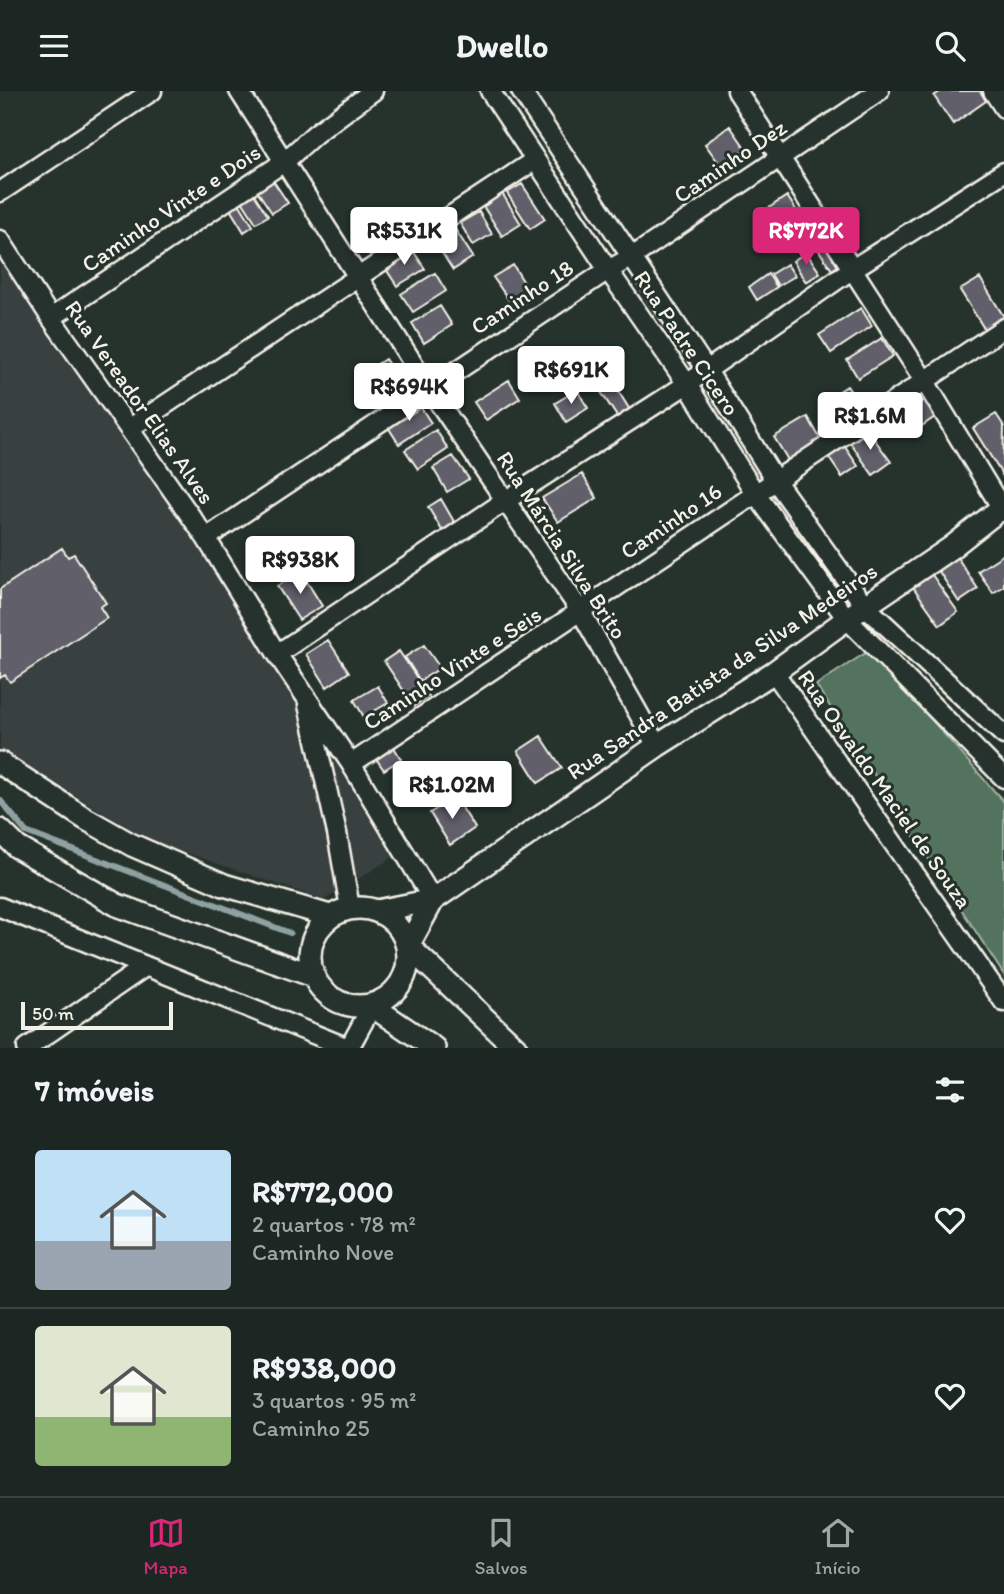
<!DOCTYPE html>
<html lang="pt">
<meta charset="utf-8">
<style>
:root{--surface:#1c2622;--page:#29322f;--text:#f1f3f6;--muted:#a0a5a5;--line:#3a4340;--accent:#db2777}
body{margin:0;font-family:Itim,sans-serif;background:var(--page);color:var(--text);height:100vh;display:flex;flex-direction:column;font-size:26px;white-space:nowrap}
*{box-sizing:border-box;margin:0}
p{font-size:23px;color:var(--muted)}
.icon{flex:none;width:38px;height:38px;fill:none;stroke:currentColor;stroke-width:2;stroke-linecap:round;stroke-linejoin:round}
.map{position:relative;height:957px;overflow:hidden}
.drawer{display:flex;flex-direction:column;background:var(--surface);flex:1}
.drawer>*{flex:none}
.scale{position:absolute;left:21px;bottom:18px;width:152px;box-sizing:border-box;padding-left:7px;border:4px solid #f4f1e8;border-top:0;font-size:19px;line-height:24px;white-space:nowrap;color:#f4f1e8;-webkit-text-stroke:5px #26332d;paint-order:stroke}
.price{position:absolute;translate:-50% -60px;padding:0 16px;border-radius:7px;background:#fff;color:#222;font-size:23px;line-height:46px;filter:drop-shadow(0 2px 4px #0008)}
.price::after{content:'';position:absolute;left:50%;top:42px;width:21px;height:16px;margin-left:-10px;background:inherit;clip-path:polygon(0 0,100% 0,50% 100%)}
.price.active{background:var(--accent);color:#fff}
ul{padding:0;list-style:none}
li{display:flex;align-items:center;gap:21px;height:175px;padding:0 35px}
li+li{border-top:2px solid var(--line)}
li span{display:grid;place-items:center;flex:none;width:196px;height:140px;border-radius:7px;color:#555}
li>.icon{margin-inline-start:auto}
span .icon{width:84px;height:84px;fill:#fffc;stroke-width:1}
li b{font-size:30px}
h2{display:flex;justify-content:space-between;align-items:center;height:84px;padding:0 35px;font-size:30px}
header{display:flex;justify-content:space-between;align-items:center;height:91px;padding:0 35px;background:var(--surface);font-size:32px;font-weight:800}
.dock{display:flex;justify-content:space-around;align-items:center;height:98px;border-top:2px solid var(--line);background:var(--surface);font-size:19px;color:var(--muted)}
.dock a{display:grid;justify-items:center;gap:4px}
.dock .active{color:var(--accent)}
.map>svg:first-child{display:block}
.built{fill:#38403f}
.green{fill:#52735e;stroke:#a3b2a3;stroke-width:2}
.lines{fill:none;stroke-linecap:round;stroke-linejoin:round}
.stream{stroke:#90a1a2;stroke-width:6}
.building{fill:#615f6a;stroke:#f4f1e8;stroke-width:2}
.minor-casing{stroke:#f4f1e8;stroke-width:23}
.tertiary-casing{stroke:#f4f1e8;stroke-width:26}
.minor{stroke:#26332d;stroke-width:18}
.tertiary{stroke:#26332d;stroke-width:21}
.labels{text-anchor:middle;stroke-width:6;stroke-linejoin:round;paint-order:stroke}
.street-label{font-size:23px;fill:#f4f1e8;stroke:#26332d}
</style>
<header><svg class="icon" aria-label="menu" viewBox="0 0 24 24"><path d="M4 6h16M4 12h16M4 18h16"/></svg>Dwello<svg class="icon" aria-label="search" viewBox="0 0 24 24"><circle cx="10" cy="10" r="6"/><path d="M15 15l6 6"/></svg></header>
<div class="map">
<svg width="1004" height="957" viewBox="0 0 1004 957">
<rect width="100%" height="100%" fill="#26332d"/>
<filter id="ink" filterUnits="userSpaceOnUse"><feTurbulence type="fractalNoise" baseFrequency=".0143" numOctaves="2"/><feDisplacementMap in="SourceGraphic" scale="14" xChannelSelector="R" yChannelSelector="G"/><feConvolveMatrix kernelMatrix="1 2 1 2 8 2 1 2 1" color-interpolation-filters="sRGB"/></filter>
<g filter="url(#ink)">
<path class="built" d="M0,161L194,450L395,765L324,809L146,748L0,658Z"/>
<path class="green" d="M870,559L1004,711V884L816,594Z"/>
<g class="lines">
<path class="stream" d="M0,709L26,741L290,842"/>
</g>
<path class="building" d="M941,0H980L986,10L953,33L934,5Z
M730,35L746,58L721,75L705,53Z
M272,88L288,112L272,122L256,98Z
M522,93L545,128L530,138L507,102Z
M502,102L521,133L502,145L483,115Z
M254,103L268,125L256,132L242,110Z
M787,105L802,128L773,147L758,124Z
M237,109L253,135L244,141L228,115Z
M479,121L492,143L473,154L460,132Z
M455,138L473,166L453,179L435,151Z
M827,148L842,172L832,179L816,155Z
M412,158L425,178L397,195L384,175Z
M806,161L820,182L806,191L793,170Z
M787,173L795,185L778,195L771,183Z
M513,174L533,206L515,218L493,186Z
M435,182L446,200L413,221L401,203Z
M768,183L777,196L757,209L749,196Z
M980,187L1004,226L985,239L960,199Z
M440,215L452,234L424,252L412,232Z
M861,217L872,235L831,262L819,244Z
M882,247L893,265L858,287L847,269Z
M385,268L407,300L387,313L365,281Z
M610,287L630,319L618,327L597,295Z
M509,289L520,307L486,329L474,311Z
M847,295L863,318L846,330L830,306Z
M577,299L588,317L566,331L555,312Z
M924,309L935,326L907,345L895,328Z
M418,312L431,332L399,353L386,333Z
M996,323L1004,335L1003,385L973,337Z
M808,326L821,349L788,369L774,346Z
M867,338L891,371L873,384L849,350Z
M436,339L448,358L418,378L405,359Z
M843,353L858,375L842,386L827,364Z
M453,365L469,388L447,401L433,377Z
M582,383L597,407L558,431L542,407Z
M441,408L456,434L443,441L428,416Z
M62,457L68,466L74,463L106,512L100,516L107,527L10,591L5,584L0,587V498Z
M955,463L978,498L959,511L936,476Z
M1004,463V495L993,502L978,480Z
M301,481L322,515L299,529L277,495Z
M930,481L958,521L940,534L911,493Z
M328,549L349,581L327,596L306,563Z
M424,554L440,577L420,590L405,566Z
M399,560L429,605L414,615L384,570Z
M378,595L388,612L364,626L354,609Z
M541,645L562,677L538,692L518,660Z
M392,653L401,668L384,679L374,665Z
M455,706L475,737L450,754L430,722Z"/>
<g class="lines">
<g class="minor-casing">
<path id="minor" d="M239,0L429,297L581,521L657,655
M490,0L608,179L687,293L755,402L847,528L1004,687
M521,0L706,278L775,389L865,515L1004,644
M737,0L924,289L1004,421
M993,0L1004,17
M0,101L152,0
M0,149L51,227L206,447L277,563L351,673L433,809
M51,227L284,71L315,43L373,0
M130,337L535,69
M206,447L608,179L632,166L879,0
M277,563L505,410L687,293L851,179L1004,81
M774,581L1004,911
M308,614L337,742L350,817
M351,673L1004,237
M0,816L348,957
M27,957L146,875
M349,957L372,915"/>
</g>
<g class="tertiary-casing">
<path id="tertiary" d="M0,672L86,728L132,754L224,794L330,825
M0,739L17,756L117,814L311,884
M433,809L408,855L516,957
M310 866a49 49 0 1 1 98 0a49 49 0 1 1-98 0Z
M377,820L433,809L657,655L774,581L865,515L952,456L1004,415
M372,915L434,957"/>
</g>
<use href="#minor" class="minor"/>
<use href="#tertiary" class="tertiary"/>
</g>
</g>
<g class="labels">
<g class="street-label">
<text transform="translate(730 70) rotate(-34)" y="8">Caminho Dez</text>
<text transform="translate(171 117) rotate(-34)" y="8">Caminho Vinte e Dois</text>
<text transform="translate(522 206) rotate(-33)" y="8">Caminho 18</text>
<text transform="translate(687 252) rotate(56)" y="8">Rua Padre Cicero</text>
<text transform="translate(140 311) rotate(55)" y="8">Rua Vereador Elias Alves</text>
<text transform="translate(671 430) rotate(-34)" y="8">Caminho 16</text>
<text transform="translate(562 454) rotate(57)" y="8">Rua Márcia Silva Brito</text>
<text transform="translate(452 577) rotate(-33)" y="8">Caminho Vinte e Seis</text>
<text transform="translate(722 580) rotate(-34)" y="8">Rua Sandra Batista da Silva Medeiros</text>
<text transform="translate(885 698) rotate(55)" y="8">Rua Osvaldo Maciel de Souza</text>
</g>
</g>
</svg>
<div class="scale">50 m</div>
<b class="price" style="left:404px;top:176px">R$531K</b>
<b class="price active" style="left:806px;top:176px">R$772K</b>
<b class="price" style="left:571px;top:315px">R$691K</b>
<b class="price" style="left:409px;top:332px">R$694K</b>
<b class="price" style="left:870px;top:361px">R$1.6M</b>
<b class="price" style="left:300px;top:505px">R$938K</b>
<b class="price" style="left:452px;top:730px">R$1.02M</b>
</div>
<section class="drawer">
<h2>7 imóveis<svg class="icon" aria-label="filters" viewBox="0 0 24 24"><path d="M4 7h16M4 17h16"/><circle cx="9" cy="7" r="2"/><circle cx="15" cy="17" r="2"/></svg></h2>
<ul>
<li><span style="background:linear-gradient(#bfe0f5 65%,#9aa5b1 0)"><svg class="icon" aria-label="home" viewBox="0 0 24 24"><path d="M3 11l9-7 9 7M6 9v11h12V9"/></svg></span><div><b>R$772,000</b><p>2 quartos · 78 m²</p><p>Caminho Nove</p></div><svg class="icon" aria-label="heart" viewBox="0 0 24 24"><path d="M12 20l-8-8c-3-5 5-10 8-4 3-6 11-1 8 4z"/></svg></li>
<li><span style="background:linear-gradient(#dfe7d0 65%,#8fb573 0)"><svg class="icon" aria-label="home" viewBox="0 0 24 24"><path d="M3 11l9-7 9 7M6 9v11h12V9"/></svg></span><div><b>R$938,000</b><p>3 quartos · 95 m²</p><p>Caminho 25</p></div><svg class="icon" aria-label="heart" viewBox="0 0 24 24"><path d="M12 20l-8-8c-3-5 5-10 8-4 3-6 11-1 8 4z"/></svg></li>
</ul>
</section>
<nav class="dock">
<a class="active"><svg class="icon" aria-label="map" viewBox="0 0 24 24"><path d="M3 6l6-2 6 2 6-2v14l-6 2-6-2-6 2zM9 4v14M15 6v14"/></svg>Mapa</a>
<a><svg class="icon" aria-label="saved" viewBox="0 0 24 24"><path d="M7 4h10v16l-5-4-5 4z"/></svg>Salvos</a>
<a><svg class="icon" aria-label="home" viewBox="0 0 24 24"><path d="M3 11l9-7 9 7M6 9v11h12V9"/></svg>Início</a>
</nav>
